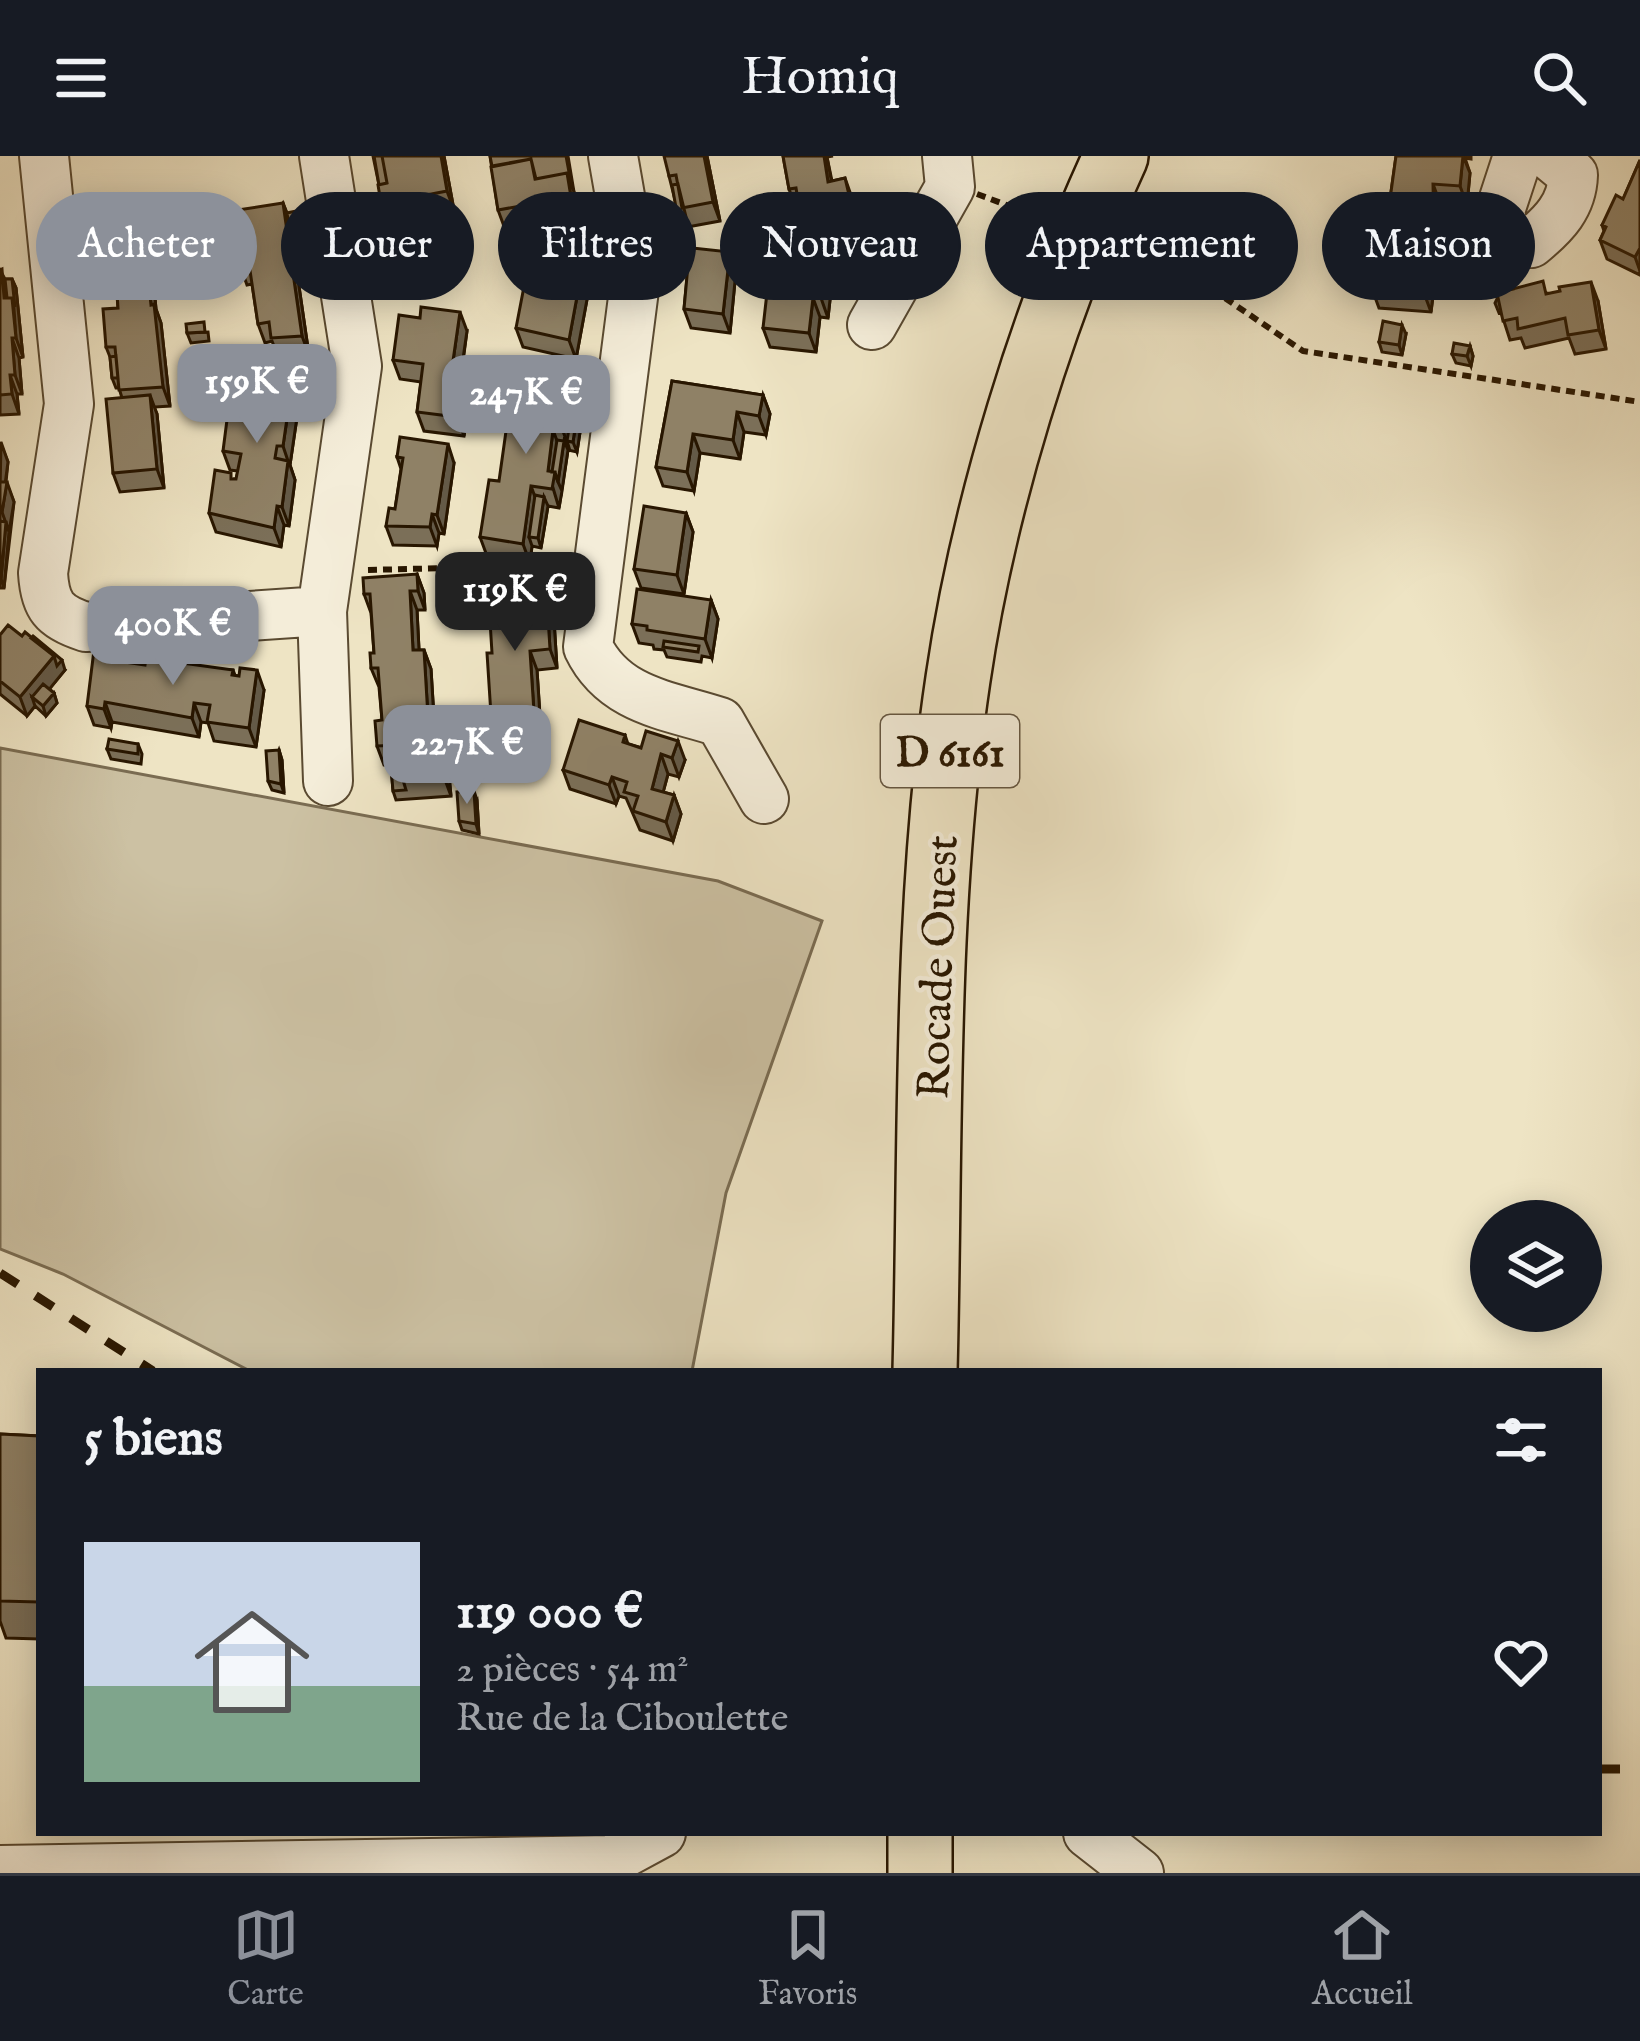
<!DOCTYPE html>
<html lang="fr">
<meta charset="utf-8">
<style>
:root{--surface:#171b24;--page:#242831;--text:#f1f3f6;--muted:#9ea1a6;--line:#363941;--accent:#8c9099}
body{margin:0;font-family:"IM FELL English",serif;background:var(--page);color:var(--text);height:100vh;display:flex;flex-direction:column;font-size:45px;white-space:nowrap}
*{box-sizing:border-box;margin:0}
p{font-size:39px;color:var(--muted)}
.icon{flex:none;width:66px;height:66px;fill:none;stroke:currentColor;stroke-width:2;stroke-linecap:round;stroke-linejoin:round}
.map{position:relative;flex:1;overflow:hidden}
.drawer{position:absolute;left:36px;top:1212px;width:1566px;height:468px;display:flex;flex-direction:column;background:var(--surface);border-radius:0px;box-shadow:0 6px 30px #0003}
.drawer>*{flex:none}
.hud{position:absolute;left:36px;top:36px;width:1569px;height:108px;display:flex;gap:24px}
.controls{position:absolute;left:1470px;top:1044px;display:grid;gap:24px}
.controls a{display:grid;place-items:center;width:132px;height:132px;border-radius:50%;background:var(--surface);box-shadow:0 6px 30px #0003;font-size:60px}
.price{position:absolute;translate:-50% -102px;padding:0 27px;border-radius:24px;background:var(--accent);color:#fff;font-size:39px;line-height:78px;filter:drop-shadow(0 3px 6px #0008)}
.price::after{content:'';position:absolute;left:50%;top:72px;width:36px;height:27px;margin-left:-18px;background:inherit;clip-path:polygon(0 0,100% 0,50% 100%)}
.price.current{background:#222;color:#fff}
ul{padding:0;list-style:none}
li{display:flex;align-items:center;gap:36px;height:300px;padding:0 48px}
li span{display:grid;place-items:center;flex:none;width:336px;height:240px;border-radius:0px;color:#555}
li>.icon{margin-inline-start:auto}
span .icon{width:144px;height:144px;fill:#fffc;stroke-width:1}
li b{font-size:51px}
h2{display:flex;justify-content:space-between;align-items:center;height:144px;padding:0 48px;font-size:51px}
.pill{padding:0 42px;border-radius:54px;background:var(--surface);box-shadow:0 6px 30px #0003;font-size:42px;line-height:108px}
.pill.current{background:var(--accent);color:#fff}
header{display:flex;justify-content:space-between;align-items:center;height:156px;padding:0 48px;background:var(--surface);font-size:54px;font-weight:600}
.menu{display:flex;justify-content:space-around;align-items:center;height:168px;border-top:3px solid var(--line);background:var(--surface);font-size:33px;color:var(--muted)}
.menu a{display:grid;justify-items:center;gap:6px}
.menu .current{color:var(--accent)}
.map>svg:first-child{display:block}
.green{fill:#ccc1a3;stroke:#7a6c52;stroke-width:3}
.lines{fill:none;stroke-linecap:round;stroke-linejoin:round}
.minor-casing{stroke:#5a4a31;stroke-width:52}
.major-casing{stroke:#281600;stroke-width:68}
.path{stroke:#281600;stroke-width:6;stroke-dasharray:9 6;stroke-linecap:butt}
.minor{stroke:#f4edd9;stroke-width:48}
.major{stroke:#eee4c4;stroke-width:63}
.rail{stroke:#281600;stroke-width:9;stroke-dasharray:21 21;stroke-linecap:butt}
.path-bridge{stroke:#281600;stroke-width:6;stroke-dasharray:9 6;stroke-linecap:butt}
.wall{fill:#7b6f58;stroke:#281600;stroke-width:3}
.shaded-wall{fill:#645a47;stroke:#281600;stroke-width:3}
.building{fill:#8f8166;stroke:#281600;stroke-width:3}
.labels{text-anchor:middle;stroke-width:9;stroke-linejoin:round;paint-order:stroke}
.shield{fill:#f4edd9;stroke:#655641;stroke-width:3}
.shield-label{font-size:42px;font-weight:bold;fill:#281600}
.street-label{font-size:45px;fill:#281600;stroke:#f4edd9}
</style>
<header><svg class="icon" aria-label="menu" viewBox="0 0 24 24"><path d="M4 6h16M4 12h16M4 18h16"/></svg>Homiq<svg class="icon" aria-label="search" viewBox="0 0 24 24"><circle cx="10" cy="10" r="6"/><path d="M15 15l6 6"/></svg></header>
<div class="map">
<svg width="1640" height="1717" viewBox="0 0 1640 1717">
<rect width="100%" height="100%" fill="#eee4c4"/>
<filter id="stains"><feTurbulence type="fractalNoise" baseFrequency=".00167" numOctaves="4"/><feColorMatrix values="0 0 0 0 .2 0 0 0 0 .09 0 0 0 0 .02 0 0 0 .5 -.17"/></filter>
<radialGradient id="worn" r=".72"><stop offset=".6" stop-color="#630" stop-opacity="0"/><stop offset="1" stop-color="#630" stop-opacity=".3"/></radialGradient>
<path class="green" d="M0,592L718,725L822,765L726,1037L692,1215H250L63,1118L0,1093Z"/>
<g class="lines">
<g class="minor-casing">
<path id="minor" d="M44,0L69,248L43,417C45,450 54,461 86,471L322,455
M324,0L357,210L322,455L328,625
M613,0L635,126L588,491C614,545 668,549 720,566L764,643
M1518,0L1500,55L1504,77L1531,87C1554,68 1572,50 1573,19L1550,0
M872,169L950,31L947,0
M1088,1677L1139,1717
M0,1714L611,1704L661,1677"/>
</g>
<g class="major-casing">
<path id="major" d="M925,1215C931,985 924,751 958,523C983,351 1043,157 1116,0
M920,1717V1677"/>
</g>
<path class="path" d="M1188,117L1303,195L1640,246
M368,414L447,412L477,427L555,439"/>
<use href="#minor" class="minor"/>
<use href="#major" class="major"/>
<path class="rail" d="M0,1117L153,1215
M1599,1613H1640"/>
<path class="path-bridge" d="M977,38L1188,117"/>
</g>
<path class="wall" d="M373,0H444L454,54L423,60L436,131L396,138L389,119L379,29Z
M490,0H568L578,60L505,73L498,54Z
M707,0L720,65L682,72L669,20Z
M783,0H833L827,1L832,25L845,22L852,42L856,58L851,59L858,96L812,104L805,85L799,51L796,52L789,33Z
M1396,0H1471V3L1465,2L1470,17L1467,49L1440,47L1441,94H1432L1437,108L1431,156L1379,152L1372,133L1386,72Z
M1640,4V119L1607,103L1600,84L1604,75L1602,69L1623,43Z
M283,47L287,57L304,64L309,96L295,98L294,96L309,199L290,200L296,201L303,220L290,309L295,324L289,370L284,369L281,391L216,376L209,357L234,323H236L238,315L230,314L223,295L246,259L277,198L272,185L265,187L258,168L252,128L247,129L240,109Z
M129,90L134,103L146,102L153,121L156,153L161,167L170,250L154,251L157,258L164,332L120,336L113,317L122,242L119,232H116L112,222L110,201L106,191L118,152L117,140H113L106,121Z
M452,91L456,100L455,128H449L446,118Z
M730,96L736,115L730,177L691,172L684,153L687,122L681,108Z
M1364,103L1362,119L1343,118L1339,108Z
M0,114L5,123H12L16,132L23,201L19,202L22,238H17L19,258L0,259Z
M1510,116L1514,132L1598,145L1606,193L1575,198L1569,182L1525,192L1521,182L1510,184L1501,156L1499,157L1495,147Z
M543,117L545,122L563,124L588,138L576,203L523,191L516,172Z
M823,125L830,144L828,162L820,161L816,196L770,191L763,172Z
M467,175L462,213L464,214L471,233L464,280L424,275L417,256L421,226L400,223L393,204Z
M208,176L209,185L191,187L187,177Z
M1406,178L1402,199L1382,196L1379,186Z
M1470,190L1473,200L1471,210L1456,207L1452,198Z
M672,225L763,239L770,258L766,279L744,276L740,303L700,297L694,335L663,330L656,311Z
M578,242L577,253L582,263L577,296L568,294L559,352L548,350L541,392L532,390L530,407L487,400L480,381L518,269Z
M0,286L8,306L6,326L14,346L4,432H0Z
M397,301L454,307L444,378L439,377L437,390L393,389L386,370L395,353L401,313Z
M686,357L693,376L684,438L641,432L634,413Z
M417,418L424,437L425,454H417L419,494H424L431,513L434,561L445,560L452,579L453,599H447L451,640L396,644L393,635L391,609H384L377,590L382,564L379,531L371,512L374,497L371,457L364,438Z
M711,444L718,463L712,502L702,500L701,506L667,501L664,494L654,493L653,489L639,487L632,468Z
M554,464L557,512L537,514L541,575L498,578L491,559L492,497Z
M0,479L65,514L49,533L54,537L57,547L46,560L35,550L27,560L0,538Z
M115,505L145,509L233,514L235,519L264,534L256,591L214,585L208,567L201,566L199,581L112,566L111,572L94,569L87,550Z
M472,567L473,578L460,579L457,569Z
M625,579L628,588L685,604L679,621L668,618L663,636L674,639L681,658L673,685L640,674L626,642L619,640L616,648L570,633L563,614Z
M138,588L142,598L141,608L111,603L107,593Z
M279,594L282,604L284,637L272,634L268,625Z
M477,644L479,678L462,674L459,665Z
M0,1278L39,1280V1483L6,1482L0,1465Z"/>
<path class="shaded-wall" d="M441,0H444L454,54L447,35Z
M704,0H707L720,65L713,46Z
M824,0L827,1L835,45L828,26Z
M1463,0L1470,17L1467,49L1460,30Z
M567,17L574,36L578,60L571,41Z
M1433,28L1440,47L1441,94L1434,75Z
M844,39L851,59L858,96L851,77Z
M416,41L423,60L436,131L429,111Z
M283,47L290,66L292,88L294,96L309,199L302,180Z
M1430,89L1437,108L1431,156L1424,137Z
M452,91L456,100L455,128L451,118Z
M1640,92V115L1635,101Z
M1360,93L1364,103L1362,119L1359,110Z
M730,96L736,115L730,177L723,158Z
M146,102L153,121L156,153L161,167L170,250L163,231L151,149Z
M581,119L588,138L576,203L569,184Z
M12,123L16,132L23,201L16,182Z
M823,125L830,144L828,162L821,142Z
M1591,126L1598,145L1606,193L1599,174Z
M813,142L820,161L816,196L809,177Z
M460,156L467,175L459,231L452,212Z
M1402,169L1406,178L1402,199L1399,189Z
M12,182L19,202L22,238L15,219Z
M1470,190L1473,200L1471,210L1467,200Z
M296,201L303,220L290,309L295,324L289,370L282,351L288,305L283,290Z
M464,214L471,233L464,280L457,261Z
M10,219L17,238L19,258L12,238Z
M571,223L578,242L572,286L567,285L570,295L563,275Z
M150,239L157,258L164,332L157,313Z
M763,239L770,258L766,279L759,260Z
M578,253L582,263L577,296L573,286Z
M737,256L744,276L740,303L733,284Z
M553,274L560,293L556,321L562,335L559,352L548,315Z
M693,278L700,297L694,335L687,316Z
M564,285L568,294L562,335L558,326Z
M1,286L8,306L3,344L0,335Z
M448,288L454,307L444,378L437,359Z
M7,326L14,346L9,376L2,356Z
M531,330L538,349L529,381L532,390L530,407L523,388Z
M544,341L548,350L541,392L538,382Z
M277,350L284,369L281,391L274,372Z
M686,357L693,376L684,438L677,419Z
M432,358L439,377L437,390L430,371Z
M6,366L9,376L4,432L1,423Z
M417,418L424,437L425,454L418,435Z
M410,435L417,454L420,513L413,494Z
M711,444L718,463L712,502L705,483Z
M547,445L554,464L557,512L550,493Z
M424,494L431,513L435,580L428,561Z
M530,495L537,514L541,575L534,556Z
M54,500L62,504L65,514L39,546L32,541L35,550L27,560L20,541Z
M257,514L264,534L256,591L249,572Z
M54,537L57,547L46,560L43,550Z
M105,546L112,566L111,572L104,553Z
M194,547L201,566L199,581L192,562Z
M445,560L452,579L453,599L446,579Z
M440,580L447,599L451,640L444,621Z
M678,585L685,604L679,621L672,602Z
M279,594L282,604L284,637L281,628Z
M661,598L668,618L659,652L652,633Z
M612,621L619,640L616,648L609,629Z
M474,635L477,644L479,678L476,668Z
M674,639L681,658L673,685L666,666Z"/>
<path class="building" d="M374,0H382L387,27L379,29Z
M382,0H441L447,35L416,41L429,111L389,119L376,48L381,47L378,29L387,27Z
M490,0H566L571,27L567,17L536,23L531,3L492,10Z
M664,0H704L713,46L682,52L676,19L669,20Z
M783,0H824L828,26L845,22L849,39H844L851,77L805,85L796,32L789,33Z
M1396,0H1463L1460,30L1433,28L1434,75L1417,74L1415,88L1430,89L1424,137L1372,133V85L1375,71L1386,72Z
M531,3L535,23L567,17L571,41L498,54L491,11Z
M1640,4V92L1635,101L1600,84L1606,71L1602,69L1616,39L1623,43Z
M678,28L686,61L678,63L672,29Z
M283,47L302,180L271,182L269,166L258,168L249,108L240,109L231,55Z
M301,54L306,86L292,88L287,57Z
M129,90L130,103L146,102L151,149L154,148L163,231L119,234L115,191H106L103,153L118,152L116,120L106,121L103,92Z
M452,91L451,118H446L440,93Z
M683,91L730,96L723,158L684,153L688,109L681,108Z
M1346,92L1360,93L1359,110L1339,108Z
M2,113L4,142H12L16,182H12L15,219H10L12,238L0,239V114Z
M527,115L543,117V121L563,124L564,117L581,119L569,184L516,172Z
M1510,116L1513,133L1500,136L1497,119Z
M769,119L823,125L821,142H813L809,177L763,172Z
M5,123H12L15,151L12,142H7Z
M1543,125L1546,138L1560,135L1559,131L1591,126L1599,174L1568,179L1565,162L1518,173L1517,162L1503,165L1497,137Z
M421,151L460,156L452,212L464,214L457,261L417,256L423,208L393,204L399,159L420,162Z
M1383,165L1402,169L1399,189L1379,186Z
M204,166L205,176L187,177L186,168Z
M1454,187L1470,190L1467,200L1452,198Z
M255,196L296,201L283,290H277L275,302L288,305L282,351L277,350L274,372L209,357L215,314L231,317V323H236L241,298L223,295L228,256L246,259Z
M116,200L118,222H112L110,201Z
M526,216L571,223L563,275L553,274L548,315L555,316L552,333L531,330L523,388L480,381L489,324L499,325L507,268L518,269Z
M672,225L763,239L759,260L737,256L733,284L693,278L687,316L656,311Z
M150,239L157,313L113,317L106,243Z
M572,253H578L573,286L567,285Z
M400,281L448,288L437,359L432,358L430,371L386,370L389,352L395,353L403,302L397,301Z
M557,284L564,285L558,326L555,316H552Z
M0,326H7L2,356H0Z
M535,339L544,341L538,382L529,381Z
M644,350L686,357L677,419L634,413Z
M0,365L6,366L1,423L0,422Z
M417,418L418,435H410L413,494H424L428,561L445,560L446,579L440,580L444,621L403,624L400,589L377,590L375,565L382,564L378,512H371L370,497H374L370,438H364L363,422Z
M637,433L711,444L705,483L647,474V470L632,468Z
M547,445L550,493L530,495L534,556L491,559L487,497H492L489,449Z
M8,469L22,480L25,476L54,500L20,541L0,525V479Z
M33,480L62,504L57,510L54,500L31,482Z
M664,485L699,490L698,496L663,491Z
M94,494L112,497L111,504L145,509L146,502L233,514L232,519L239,520L240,512L257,514L249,572L207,566L210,549L194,547L192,562L105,546L104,553L87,550Z
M43,528L54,537L43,550L32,541Z
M457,558H468L469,568L457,569Z
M579,564L625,579L623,586L641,592L646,575L678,585L672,602L661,598L652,633L674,639L666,666L633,655L638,640L624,636L627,626L612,621L609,629L563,614Z
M109,583L138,588V598L107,593Z
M279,594L281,628L268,625L266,595Z
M401,598L403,624L406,634L393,635L390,599Z
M474,635L476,668L459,665L457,636Z
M0,1278L39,1280V1446L0,1445Z"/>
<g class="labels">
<rect class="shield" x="881" y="559" width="138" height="72" rx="9"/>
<g class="shield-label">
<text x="950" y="610">D 6161</text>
</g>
<g class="street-label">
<text transform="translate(936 811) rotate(-88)" y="16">Rocade Ouest</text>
</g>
</g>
<rect width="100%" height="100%" filter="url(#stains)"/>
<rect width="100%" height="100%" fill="url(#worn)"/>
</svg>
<div class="controls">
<a><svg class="icon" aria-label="layers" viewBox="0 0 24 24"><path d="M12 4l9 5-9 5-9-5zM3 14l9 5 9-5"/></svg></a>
</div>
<b class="price" style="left:257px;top:290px">159K €</b>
<b class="price" style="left:526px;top:301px">247K €</b>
<b class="price current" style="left:515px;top:498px">119K €</b>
<b class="price" style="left:173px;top:532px">400K €</b>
<b class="price" style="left:467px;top:651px">227K €</b>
<div class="hud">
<a class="pill current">Acheter</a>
<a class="pill">Louer</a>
<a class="pill">Filtres</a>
<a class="pill">Nouveau</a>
<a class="pill">Appartement</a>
<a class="pill">Maison</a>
</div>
<section class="drawer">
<h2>5 biens<svg class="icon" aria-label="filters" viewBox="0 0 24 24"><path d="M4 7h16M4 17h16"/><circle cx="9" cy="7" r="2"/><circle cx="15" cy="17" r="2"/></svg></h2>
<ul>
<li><span style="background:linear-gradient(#c9d6e8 60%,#7fa58c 0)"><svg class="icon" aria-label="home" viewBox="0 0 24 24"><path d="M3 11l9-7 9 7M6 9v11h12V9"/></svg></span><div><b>119 000 €</b><p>2 pièces · 54 m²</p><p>Rue de la Ciboulette</p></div><svg class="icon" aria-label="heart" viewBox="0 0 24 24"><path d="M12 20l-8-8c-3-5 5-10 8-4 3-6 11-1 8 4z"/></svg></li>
</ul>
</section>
</div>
<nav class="menu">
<a class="current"><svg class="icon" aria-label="map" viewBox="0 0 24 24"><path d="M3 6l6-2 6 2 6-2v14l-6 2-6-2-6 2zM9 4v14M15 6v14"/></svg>Carte</a>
<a><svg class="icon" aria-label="saved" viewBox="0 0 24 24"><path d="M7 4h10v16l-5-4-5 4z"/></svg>Favoris</a>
<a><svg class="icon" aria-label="home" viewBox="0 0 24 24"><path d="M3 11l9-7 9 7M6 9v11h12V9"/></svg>Accueil</a>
</nav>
